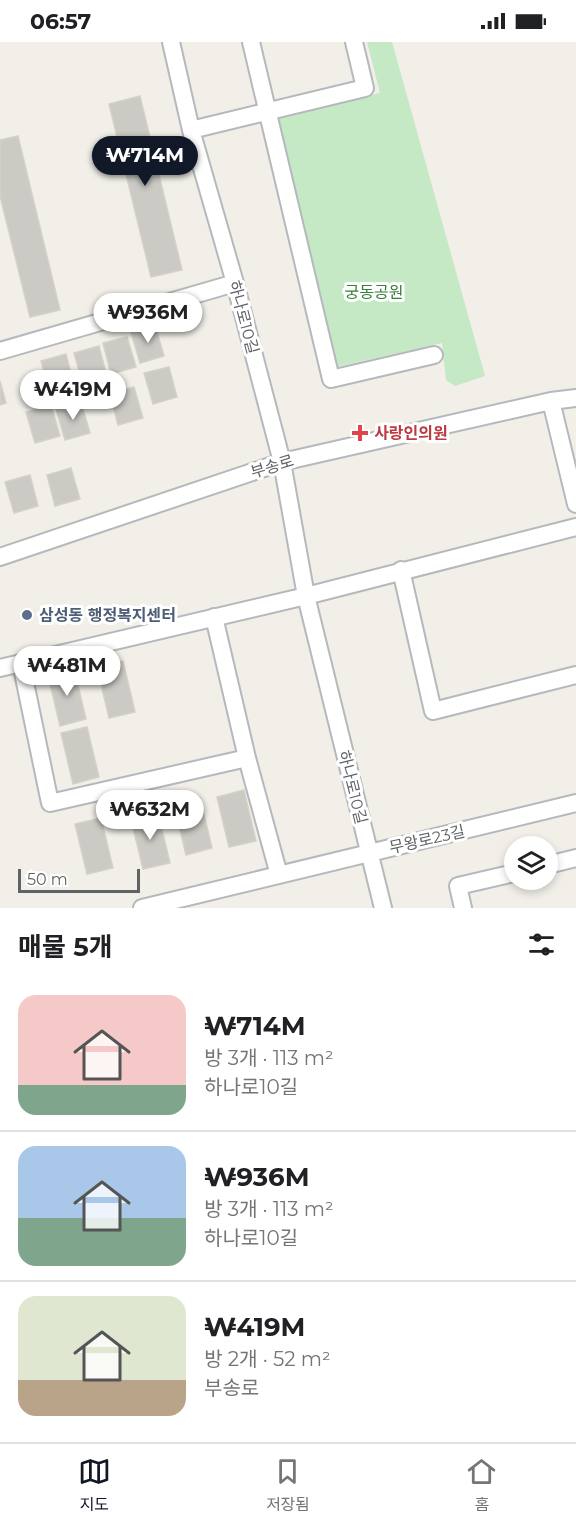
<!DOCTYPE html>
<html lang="ko">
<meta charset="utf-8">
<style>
:root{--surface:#fff;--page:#f2f2f2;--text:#202124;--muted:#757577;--line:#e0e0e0;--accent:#111827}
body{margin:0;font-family:Montserrat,"Noto Sans KR",sans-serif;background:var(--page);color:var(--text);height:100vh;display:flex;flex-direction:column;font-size:22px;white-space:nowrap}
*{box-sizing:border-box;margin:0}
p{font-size:20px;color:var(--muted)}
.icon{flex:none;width:33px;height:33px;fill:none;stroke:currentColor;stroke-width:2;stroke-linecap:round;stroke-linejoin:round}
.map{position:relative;height:866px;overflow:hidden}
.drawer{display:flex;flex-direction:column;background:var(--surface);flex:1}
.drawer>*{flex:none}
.buttons{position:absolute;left:504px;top:794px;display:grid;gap:12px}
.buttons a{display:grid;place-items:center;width:54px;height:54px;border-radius:50%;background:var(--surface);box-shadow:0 3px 9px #0003;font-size:30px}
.scale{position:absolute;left:18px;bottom:15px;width:122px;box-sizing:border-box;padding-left:6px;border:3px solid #5f6368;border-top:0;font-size:16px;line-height:21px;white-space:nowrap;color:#5f6368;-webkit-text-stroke:4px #fff;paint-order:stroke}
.price{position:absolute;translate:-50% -51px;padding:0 14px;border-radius:21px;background:#fff;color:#222;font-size:20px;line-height:39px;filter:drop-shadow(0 2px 3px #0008)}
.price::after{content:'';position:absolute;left:50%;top:36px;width:18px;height:14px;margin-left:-9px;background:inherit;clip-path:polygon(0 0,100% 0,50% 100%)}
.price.active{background:var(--accent);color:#fff}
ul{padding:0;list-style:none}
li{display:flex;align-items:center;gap:18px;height:150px;padding:0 18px}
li+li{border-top:2px solid var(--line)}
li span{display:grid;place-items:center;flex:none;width:168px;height:120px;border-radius:18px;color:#555}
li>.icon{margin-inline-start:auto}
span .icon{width:72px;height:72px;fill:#fffc;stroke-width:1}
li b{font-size:26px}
h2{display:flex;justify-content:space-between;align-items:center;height:72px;padding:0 18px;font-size:26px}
.status{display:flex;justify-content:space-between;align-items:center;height:42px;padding:0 30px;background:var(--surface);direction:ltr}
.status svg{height:16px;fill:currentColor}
.tab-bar{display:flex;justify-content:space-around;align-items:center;height:84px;border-top:2px solid var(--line);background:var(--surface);font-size:16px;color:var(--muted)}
.tab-bar a{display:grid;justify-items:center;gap:3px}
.tab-bar .active{color:var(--accent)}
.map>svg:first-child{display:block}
.green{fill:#c5e8c5}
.building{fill:#cccac5;stroke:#d6d1c6;stroke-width:1.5}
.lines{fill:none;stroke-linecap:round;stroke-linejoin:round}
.minor-casing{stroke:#b5b8bc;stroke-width:20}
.minor{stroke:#fff;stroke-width:16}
.health-dot{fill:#e0444e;stroke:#fff;stroke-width:2}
.service-dot{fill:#5c6f8a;stroke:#fff;stroke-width:2}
.labels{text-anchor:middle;stroke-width:6;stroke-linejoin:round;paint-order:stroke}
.park-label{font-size:16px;fill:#348238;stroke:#fff}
.street-label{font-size:16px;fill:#5f6368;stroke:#fff}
.health-label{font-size:16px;font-weight:bold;fill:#be3a42;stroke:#fff;text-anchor:start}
.service-label{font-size:16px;font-weight:bold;fill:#4e5e75;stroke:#fff;text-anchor:start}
</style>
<div class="status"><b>06:57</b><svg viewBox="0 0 49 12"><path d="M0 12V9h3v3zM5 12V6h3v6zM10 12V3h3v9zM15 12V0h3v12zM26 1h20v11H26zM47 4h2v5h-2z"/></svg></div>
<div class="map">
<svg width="576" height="866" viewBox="0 0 576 866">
<rect width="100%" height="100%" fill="#f1efe8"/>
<path class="green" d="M367,0H392L485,334L455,344L446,338L442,301L336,325L275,77L380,51Z"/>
<path class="building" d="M140,54L182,228L151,235L109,62Z
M18,94L60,268L30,275L0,154V98Z
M155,283L164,314L140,321L131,290Z
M127,295L136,325L111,332L103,301Z
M99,304L107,335L83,342L74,311Z
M66,312L74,343L50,350L41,319Z
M169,325L177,355L153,362L144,331Z
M0,339L6,361L0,363Z
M134,345L143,376L118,383L110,352Z
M81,360L90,391L65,398L56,367Z
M51,363L60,394L35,401L26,370Z
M71,426L80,457L55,464L47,433Z
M30,433L38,464L14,471L5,440Z
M123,619L135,670L109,676L97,625Z
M74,627L86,677L60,684L48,633Z
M87,685L99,735L73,742L61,691Z
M244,748L256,799L229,805L217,755Z
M200,756L212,806L186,813L174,762Z
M158,771L170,821L143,827L131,777Z
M101,776L113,826L87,832L75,782Z"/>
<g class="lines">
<g class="minor-casing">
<path id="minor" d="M171,0L191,88L235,241L282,420L306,554L383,866
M251,0L331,337L434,313
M191,88L365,46L354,0
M0,309L235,241
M551,359L576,462
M0,515L282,420L551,359L576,356
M401,528L433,669L576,633
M214,575L247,716L279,833
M21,621L50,761L247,716
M0,626L306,554L576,485
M548,823L576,816
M142,866L576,761
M463,866L458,844L514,831"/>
</g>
<use href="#minor" class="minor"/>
</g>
<path class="health-dot" d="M357 382h6v6h6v6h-6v6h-6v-6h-6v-6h6z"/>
<circle class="service-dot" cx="27" cy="573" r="6"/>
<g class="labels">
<g class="park-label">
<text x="374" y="256">궁동공원</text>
</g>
<g class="street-label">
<text transform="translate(244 275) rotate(75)" y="6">하나로10길</text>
<text transform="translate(272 424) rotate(-17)" y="6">부송로</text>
<text transform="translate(353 745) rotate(76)" y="6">하나로10길</text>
<text transform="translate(427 797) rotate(-13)" y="6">무왕로23길</text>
</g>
<g class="health-label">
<text x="374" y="397">사랑인의원</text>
</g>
<g class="service-label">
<text x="39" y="579">삼성동 행정복지센터</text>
</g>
</g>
</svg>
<div class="buttons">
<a><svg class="icon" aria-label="layers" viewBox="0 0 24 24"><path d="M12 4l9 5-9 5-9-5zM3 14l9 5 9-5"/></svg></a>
</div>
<div class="scale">50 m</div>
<b class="price active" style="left:145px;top:145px">₩714M</b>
<b class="price" style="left:148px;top:302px">₩936M</b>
<b class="price" style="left:73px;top:379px">₩419M</b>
<b class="price" style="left:67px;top:655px">₩481M</b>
<b class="price" style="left:150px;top:799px">₩632M</b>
</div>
<section class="drawer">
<h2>매물 5개<svg class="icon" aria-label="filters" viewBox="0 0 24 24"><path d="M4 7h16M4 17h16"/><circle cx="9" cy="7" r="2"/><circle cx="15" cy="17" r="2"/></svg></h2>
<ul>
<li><span style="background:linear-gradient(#f6c9c9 75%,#7fa58c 0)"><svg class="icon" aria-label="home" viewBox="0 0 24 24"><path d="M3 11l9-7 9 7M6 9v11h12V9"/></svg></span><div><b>₩714M</b><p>방 3개 · 113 m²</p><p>하나로10길</p></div></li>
<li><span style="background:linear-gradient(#a9c7e8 60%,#7fa58c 0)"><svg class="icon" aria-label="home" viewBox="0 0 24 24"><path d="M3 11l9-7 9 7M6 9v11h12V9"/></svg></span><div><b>₩936M</b><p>방 3개 · 113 m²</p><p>하나로10길</p></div></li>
<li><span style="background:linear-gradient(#dfe7d0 70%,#b9a48a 0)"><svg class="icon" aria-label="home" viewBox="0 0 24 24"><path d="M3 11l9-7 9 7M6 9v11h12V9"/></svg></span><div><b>₩419M</b><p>방 2개 · 52 m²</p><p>부송로</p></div></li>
</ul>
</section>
<nav class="tab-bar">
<a class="active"><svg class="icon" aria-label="map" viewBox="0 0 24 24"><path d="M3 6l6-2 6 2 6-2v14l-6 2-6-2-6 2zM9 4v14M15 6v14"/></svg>지도</a>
<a><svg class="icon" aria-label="saved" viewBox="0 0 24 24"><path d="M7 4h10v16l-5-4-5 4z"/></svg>저장됨</a>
<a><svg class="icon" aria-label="home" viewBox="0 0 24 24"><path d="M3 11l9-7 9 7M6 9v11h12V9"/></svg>홈</a>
</nav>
